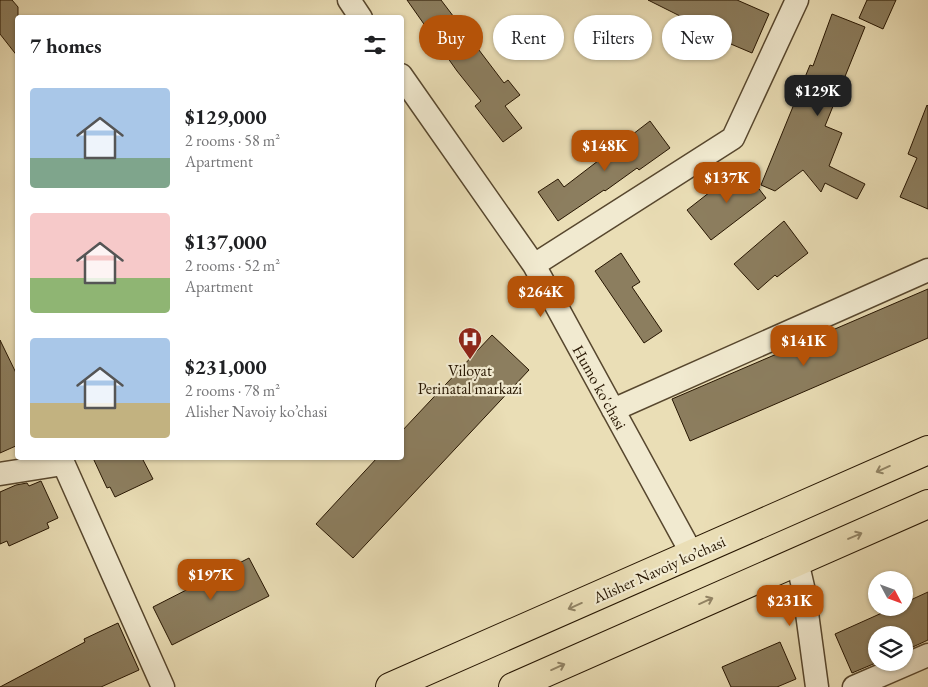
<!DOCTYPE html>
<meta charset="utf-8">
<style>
:root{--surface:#fff;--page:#f2f2f2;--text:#202124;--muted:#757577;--accent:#b45309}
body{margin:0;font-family:"EB Garamond",serif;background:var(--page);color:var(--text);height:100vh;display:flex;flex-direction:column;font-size:19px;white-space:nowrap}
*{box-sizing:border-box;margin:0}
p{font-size:16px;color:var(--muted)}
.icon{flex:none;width:28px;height:28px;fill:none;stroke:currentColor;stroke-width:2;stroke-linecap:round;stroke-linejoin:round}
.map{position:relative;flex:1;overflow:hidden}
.sheet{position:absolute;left:15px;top:15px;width:389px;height:445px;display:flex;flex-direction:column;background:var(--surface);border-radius:5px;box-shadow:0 1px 4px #0004}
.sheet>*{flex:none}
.banner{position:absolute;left:419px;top:15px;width:434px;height:45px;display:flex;gap:10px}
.needle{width:32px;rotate:131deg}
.fabs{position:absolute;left:868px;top:571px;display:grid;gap:10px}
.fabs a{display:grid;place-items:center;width:45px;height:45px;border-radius:50%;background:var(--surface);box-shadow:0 1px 4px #0004;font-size:25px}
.price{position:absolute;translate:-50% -42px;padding:0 11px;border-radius:10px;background:var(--accent);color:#fff;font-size:16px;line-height:32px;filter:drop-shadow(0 1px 2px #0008)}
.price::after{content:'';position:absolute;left:50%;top:30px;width:15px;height:11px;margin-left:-8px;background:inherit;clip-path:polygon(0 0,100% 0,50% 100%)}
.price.selected{background:#222;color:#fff}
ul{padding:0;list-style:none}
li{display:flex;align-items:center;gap:15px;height:125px;padding:0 15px}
li span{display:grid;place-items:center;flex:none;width:140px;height:100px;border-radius:5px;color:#555}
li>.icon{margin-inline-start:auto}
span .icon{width:60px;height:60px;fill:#fffc;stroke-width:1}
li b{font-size:21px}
h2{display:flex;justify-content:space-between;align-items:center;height:60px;padding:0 15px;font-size:21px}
.chip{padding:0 18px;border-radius:22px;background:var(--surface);box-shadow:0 1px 4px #0004;font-size:18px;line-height:45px}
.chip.selected{background:var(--accent);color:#fff}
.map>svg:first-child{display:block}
.building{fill:#8c7e5f;stroke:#261501}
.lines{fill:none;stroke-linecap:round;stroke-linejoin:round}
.minor-casing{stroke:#57472e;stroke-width:25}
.major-casing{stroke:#261501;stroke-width:30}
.minor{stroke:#f1ead0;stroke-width:22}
.major{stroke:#eadeb6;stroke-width:28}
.oneway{stroke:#928465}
.labels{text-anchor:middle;stroke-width:4.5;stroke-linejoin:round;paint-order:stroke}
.poi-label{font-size:16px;fill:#261501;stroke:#f1ead0}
.street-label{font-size:16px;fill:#261501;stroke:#f1ead0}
</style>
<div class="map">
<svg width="928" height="687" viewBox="0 0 928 687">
<rect width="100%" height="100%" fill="#eadeb6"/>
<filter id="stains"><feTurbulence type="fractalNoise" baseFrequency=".004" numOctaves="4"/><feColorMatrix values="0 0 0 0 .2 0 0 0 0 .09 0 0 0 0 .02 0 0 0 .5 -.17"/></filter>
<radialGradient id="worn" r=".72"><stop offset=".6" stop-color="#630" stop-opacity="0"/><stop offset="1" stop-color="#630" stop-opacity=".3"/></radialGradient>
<path class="building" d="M0,0H12L18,7V57L0,34Z
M407,0H441L504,83L508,80L520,95L505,106L522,128L503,142L475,106L481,101L457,71Z
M648,0H737L769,14L752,53L719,39L720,36Z
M867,0H896L883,29L859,18Z
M832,14L865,27L825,126L842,133L829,166L865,184L857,199L825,183L821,192L803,170L775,191L761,185L810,65L813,66Z
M927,105L928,106V209L900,197L917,158L908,154Z
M650,121L670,148L639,170L637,168L605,191L604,190L558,221L538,192L558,179L564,187Z
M742,167L766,198L711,240L687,210Z
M784,221L808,253L777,277L775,275L758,290L734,264Z
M621,253L640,282L632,287L662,331L644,343L595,271Z
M928,289V338L690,441L672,399Z
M492,335L529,370L353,558L316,524L377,458H401V432Z
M0,340L18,377V445L0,453Z
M93,458H142L153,479L115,497L110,487L107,488Z
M41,481L58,518L47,523L49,528L9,546L7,541L0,544V492L16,485L27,483L29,486Z
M249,558L269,596L172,645L153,607Z
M928,592V640L904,651V635H876L878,662L852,673L835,634L893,608H904V603Z
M118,623L139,670L101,687H0L85,642L84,639Z
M780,642L796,679L777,687H731L722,667Z"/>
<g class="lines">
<g class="minor-casing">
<path id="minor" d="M349,0L361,18
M401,75L534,265L692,554
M534,265L733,138L797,0
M613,410L928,270
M61,458L163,687
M0,474L63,464
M797,561L804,591L817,687
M854,687L928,655"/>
</g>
<g class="major-casing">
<path id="major" d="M390,687L928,450
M513,687L928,504"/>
</g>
<use href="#minor" class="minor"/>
<use href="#major" class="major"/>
</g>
<defs><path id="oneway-shaft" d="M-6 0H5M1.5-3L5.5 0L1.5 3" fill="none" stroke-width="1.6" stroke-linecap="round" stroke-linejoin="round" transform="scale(1.25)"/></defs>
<g class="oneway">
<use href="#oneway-shaft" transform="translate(883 469) rotate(156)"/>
<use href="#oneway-shaft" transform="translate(855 536) rotate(-23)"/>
<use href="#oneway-shaft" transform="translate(706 601) rotate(-24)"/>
<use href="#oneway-shaft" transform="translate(575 606) rotate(156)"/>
<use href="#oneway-shaft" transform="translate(558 667) rotate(-24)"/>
</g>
<defs>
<g id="hospital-pin" transform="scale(1.25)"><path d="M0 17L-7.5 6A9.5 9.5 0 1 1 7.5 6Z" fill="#8f2418" stroke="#f1ead0"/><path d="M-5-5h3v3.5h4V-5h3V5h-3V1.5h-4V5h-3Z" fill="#fff"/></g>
</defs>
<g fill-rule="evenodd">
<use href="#hospital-pin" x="470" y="339"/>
</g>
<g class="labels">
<g class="poi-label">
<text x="470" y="376">Viloyat<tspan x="470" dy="18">Perinatal markazi</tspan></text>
</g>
<g class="street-label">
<text transform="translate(600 387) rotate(61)" y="6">Humo ko'chasi</text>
<text transform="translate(659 569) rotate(-24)" y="6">Alisher Navoiy ko’chasi</text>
</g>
</g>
<rect width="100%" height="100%" filter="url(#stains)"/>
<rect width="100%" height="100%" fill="url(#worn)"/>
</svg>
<div class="fabs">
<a><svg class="needle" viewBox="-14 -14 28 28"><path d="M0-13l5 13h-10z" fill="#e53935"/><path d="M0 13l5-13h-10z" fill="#757577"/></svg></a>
<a><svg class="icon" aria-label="layers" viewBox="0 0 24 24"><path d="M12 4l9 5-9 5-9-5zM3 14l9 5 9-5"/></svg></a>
</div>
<b class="price selected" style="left:818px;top:117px">$129K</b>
<b class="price" style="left:605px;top:172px">$148K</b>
<b class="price" style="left:727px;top:204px">$137K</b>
<b class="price" style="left:541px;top:318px">$264K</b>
<b class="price" style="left:804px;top:367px">$141K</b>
<b class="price" style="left:211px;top:601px">$197K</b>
<b class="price" style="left:790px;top:627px">$231K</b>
<div class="banner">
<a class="chip selected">Buy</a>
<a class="chip">Rent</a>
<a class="chip">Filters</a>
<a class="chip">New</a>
</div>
<section class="sheet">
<h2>7 homes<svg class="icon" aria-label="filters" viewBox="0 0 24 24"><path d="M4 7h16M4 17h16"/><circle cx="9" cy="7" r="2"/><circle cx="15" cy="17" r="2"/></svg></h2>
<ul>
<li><span style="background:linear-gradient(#a9c7e8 70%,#7fa58c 0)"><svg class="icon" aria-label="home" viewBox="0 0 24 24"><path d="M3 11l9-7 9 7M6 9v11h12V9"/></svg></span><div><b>$129,000</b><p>2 rooms · 58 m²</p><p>Apartment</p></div></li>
<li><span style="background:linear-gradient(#f6c9c9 65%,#8fb573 0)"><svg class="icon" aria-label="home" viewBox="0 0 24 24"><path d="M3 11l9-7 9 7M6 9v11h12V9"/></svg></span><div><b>$137,000</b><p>2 rooms · 52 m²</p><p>Apartment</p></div></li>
<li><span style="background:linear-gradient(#a9c7e8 65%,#c2b280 0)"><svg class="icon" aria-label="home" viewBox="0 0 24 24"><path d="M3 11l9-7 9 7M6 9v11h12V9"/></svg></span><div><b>$231,000</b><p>2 rooms · 78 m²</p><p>Alisher Navoiy ko’chasi</p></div></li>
</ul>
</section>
</div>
